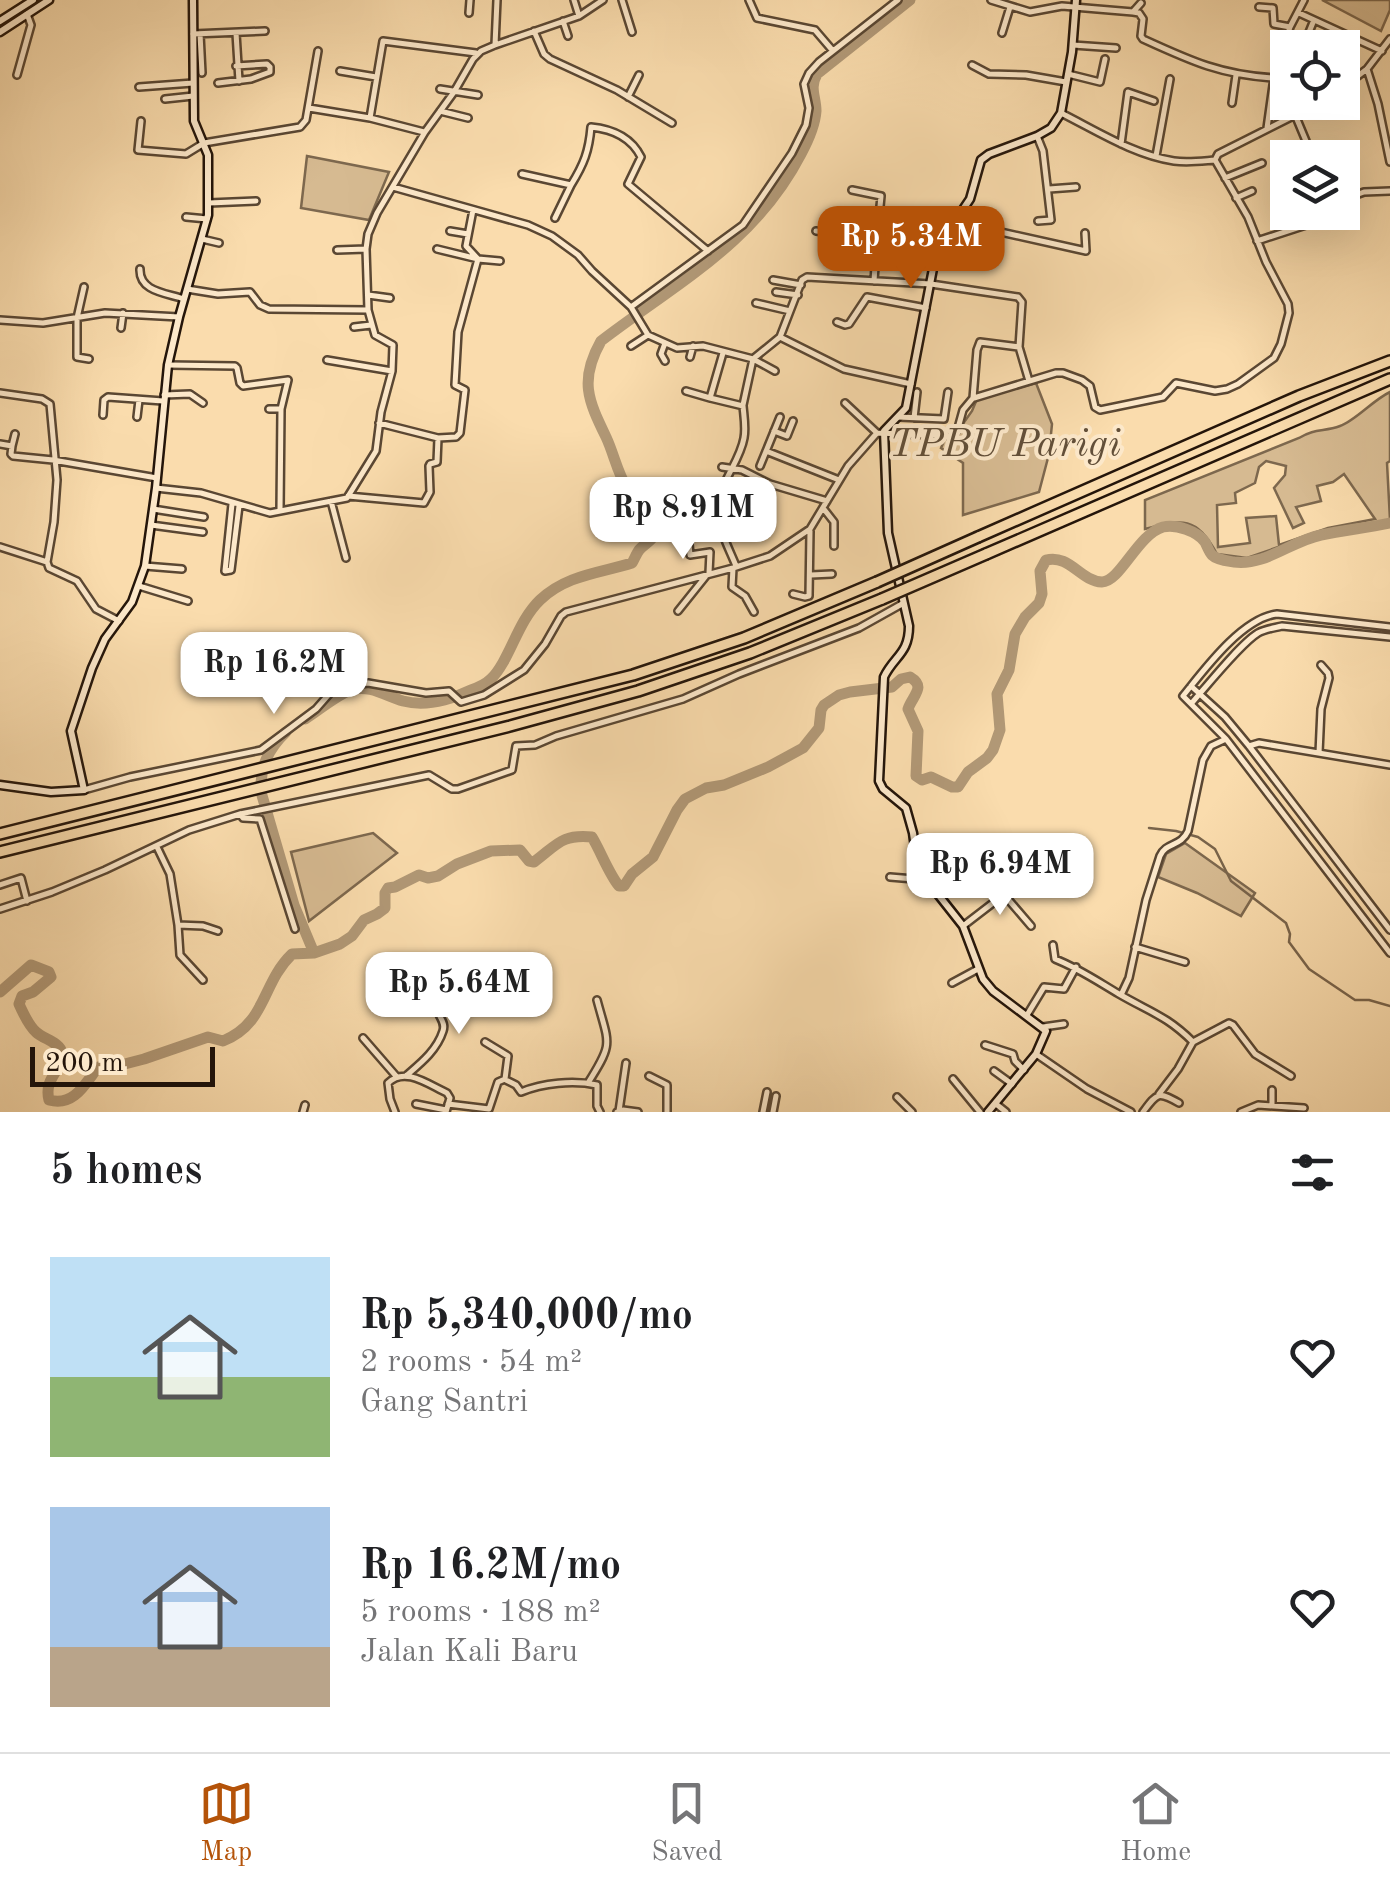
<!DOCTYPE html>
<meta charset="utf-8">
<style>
:root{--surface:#fff;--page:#f2f2f2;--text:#202124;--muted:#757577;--line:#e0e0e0;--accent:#b45309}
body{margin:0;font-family:"Old Standard TT",serif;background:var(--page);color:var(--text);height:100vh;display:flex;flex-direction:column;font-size:38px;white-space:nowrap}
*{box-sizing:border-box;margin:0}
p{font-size:32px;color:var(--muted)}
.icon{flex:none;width:55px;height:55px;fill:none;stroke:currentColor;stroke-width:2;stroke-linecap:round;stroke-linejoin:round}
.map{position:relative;height:1112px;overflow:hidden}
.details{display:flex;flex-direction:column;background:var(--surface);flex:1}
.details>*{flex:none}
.buttons{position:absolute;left:1270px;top:30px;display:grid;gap:20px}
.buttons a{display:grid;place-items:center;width:90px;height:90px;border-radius:0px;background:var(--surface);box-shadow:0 10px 40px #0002;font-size:50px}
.scale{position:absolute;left:30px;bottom:25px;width:185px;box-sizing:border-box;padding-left:10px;border:5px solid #24150a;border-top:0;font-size:28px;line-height:35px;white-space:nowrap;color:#24150a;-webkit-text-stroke:8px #fce8ca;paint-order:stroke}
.price{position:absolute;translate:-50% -85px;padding:0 22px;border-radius:20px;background:#fff;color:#222;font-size:32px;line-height:65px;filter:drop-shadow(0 2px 5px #0008)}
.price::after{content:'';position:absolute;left:50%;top:60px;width:30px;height:22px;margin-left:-15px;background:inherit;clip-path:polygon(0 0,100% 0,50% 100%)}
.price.active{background:var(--accent);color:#fff}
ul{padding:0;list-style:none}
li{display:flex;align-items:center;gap:30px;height:250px;padding:0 50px}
li span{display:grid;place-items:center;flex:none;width:280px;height:200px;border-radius:0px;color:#555}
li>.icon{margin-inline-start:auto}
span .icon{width:120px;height:120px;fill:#fffc;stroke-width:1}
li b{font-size:42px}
h2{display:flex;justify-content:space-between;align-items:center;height:120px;padding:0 50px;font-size:42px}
.tab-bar{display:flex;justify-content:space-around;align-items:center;height:140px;border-top:2px solid var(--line);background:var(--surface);font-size:28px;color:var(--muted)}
.tab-bar a{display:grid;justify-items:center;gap:5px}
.tab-bar .active{color:var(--accent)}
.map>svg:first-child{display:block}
.green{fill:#d6ba91;stroke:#7d684e;stroke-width:2.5;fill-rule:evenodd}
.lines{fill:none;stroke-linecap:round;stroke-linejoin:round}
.stream{stroke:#79644b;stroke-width:2.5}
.river{stroke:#b19876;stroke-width:11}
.street-casing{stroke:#5a4733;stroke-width:10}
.secondary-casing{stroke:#24150a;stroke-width:11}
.highway-casing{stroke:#24150a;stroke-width:14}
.street{stroke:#fce8ca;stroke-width:5}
.secondary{stroke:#fce8ca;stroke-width:6}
.highway{stroke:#fadcad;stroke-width:9}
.highway-bridge-casing{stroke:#24150a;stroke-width:14;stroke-linecap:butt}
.highway-bridge{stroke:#fadcad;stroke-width:9}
.labels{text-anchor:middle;stroke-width:8;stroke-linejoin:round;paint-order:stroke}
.park-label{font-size:40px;font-style:italic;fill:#624f39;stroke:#fce8ca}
</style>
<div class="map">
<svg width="1390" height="1112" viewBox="0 0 1390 1112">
<rect width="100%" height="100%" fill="#fadcad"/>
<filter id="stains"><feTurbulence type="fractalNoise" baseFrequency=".002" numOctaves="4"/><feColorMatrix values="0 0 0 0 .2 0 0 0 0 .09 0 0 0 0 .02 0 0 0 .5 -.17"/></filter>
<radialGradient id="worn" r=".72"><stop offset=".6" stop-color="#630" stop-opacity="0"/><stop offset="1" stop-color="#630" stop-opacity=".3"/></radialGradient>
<path class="green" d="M1322,0H1390V10L1381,31Z
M307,156L389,172L369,220L301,208Z
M1036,383L1052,424L1049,454L1039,492L963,515V463L941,448L946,436L955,435L972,411L977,399Z
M1390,392V461L1387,463L1390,520L1324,531L1247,558L1217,554C1196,516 1183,519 1145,529V500L1299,438C1315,428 1324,432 1340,426C1355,421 1373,400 1390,392ZM1266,461L1286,466L1285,475L1274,488L1293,528L1304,523L1296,507L1321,501L1317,486L1333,482L1344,474L1375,519L1328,528L1279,545L1276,516L1246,518L1250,543L1218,547L1217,505L1236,503L1235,493L1255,483L1259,467Z
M373,833L397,853L309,921L291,852Z
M1185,843L1255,893L1241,916L1197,893L1158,877L1166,854Z"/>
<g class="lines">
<path class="stream" d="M1149,828L1176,831L1198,837L1215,849L1231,881L1286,923L1290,934L1289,942L1309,969L1355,1000H1369L1390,1006"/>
<path class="river" d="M305,719C318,711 338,694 351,690C369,684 386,696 403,701C426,707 450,700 471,690C477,688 486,684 491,679C510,660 517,622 540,600C566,575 600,573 632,563C634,560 637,552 640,549C648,541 657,539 655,525C654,511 635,499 627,488C617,472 614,454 606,437C588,400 579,380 601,341C678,282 755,243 801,154C808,141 815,126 816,111C816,97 809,88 817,74L910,0
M314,953L340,944L352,936L364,920L377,914L385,908V893L388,888L395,887L419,875L428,878L438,876L457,864L491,851L520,850L529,861L534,862C557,845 561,834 592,837C601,852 609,874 619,886H624L632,874L653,857L677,810L685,799L706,788L724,785L768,767L803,748L819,728L821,710L824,705L839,695L850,692L892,687L901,679L910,677C927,687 912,696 908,709L918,731L916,776L922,780L931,777L952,787H958L968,772L987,758L993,750L1000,730L997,694L1009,670L1015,634L1025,617L1039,603L1042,594L1040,571L1046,560C1070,554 1080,581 1102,582C1120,582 1138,534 1163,527C1176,524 1197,531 1205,542C1207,546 1209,552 1212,555C1217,560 1228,561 1234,562C1266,566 1291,541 1321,535C1344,530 1367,528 1390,523
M0,992L31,965L49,972L51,977L33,992L22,996L19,1004C23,1013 29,1026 36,1032C43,1039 60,1042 62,1053C65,1068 43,1077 49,1100C74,1107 85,1084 98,1067L117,1066L144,1059L208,1037L223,1041C267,1023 261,984 292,954L314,953L294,905L261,792C260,767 268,749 286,732"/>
<g class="street-casing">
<path id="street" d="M574,0L579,16
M622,0L632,32
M749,0L757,18L815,30L833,51
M991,0L1030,12L1062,6L1133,12L1141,3
M1259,7L1273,8L1274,24L1290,27
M1133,12L1139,13L1143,19L1141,36L1143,39C1191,61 1221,75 1274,78
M469,13L470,0
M1299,13L1382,51
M563,21L568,36
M534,31L544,54L550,59L617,90L672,123
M236,33L239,81
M1002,33L1010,7
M193,34L265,31
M200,34L202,73
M1305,42L1314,20
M495,45L497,0
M1073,45L1116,48
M972,65L989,74L1026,75L1066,82
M236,66L267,64L270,67
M1367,69L1378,104L1390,162
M340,71L376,77
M1068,74L1100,82L1105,59
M17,75L31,25L27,14
M218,83L251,79L270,72V67
M139,87L193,83
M1342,88L1367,69L1390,39
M440,89L478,95
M628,97L639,75
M165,99L193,96
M1232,103L1236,75
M309,108L370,118L424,132
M440,111L468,118
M1061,113C1097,131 1134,155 1174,161C1188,163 1202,161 1215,160L1218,154L1321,102
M1296,117L1306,141L1308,158
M370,118L383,41L476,53
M141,121L138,150L186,154L204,143L300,127L306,120L318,51
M1267,128L1274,78L1290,27L1304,0
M1037,136L1043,151L1051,220L1038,221
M1121,144L1128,92L1154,101
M1156,156L1170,79
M522,174L571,185C584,164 589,151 591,127C612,129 631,137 641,157L628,184L708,251
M1225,178L1262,163
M393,187L528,225L552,236L578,255L592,271L631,307L648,335L677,348L703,346L753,359L780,337L844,369L911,384
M1049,189L1076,187
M852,190L881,196L877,238
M1236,198L1252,191
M1283,199L1291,229
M1342,200L1364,192L1390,191
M209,203L256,201
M186,217L207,219
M555,218L571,185
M956,222L1086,251L1085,233
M450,231L468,234
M816,231L877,238L874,281
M202,239L219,243
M1257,241L1306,225L1323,212
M437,249L478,259L500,261
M337,250L366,249
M140,269C139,292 167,293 184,299
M773,280L801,285
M84,287L77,318V357L89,359
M187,289L218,294L250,292L260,305L269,309L368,310
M776,292L798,295
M368,295L390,298
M756,303L790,311
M631,307L743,225L792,153L806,125L809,108L804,84L809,73L819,62L898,0
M0,320L43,323L105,313L179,317
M837,322L845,325L849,324L867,297L926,308
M354,327L371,325
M121,328L123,313
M780,337L802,280L807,277L931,284L1018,297L1022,302L1019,347L1029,381
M665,343L661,354L665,361
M631,346L648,335
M723,353L710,398L743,406C744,417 746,428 744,438C740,461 721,481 718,505C716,526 729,548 736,566
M690,357L693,346
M327,360L392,371
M168,365L235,366L237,368L240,383L243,386L288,380L281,409L280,511
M686,391L710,398
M0,393L42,399L50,404L57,480L54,522L47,562
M164,395L190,394L203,403
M974,398L1056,373H1063L1082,380L1090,386L1095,407L1100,410L1163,397L1176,383L1215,391L1227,389L1238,384L1274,358L1281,344L1289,313L1288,304L1266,262L1248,217L1215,160
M845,403L877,433
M743,405L753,359L775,371
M269,409H281
M103,415L104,400L108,397L163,401
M137,417L139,400
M898,417L944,419L948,392
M914,418L917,392
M379,423L438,438L456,437L460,433L465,390L455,385L458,332L478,259L466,246L473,210
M774,431L787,436L793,421
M0,444L12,446L11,454L13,456L53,460L157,478
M12,446L15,434
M766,451L839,480
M760,466L780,417
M722,467L742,470L770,484L827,501
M156,488L201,493L270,513L347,498L376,451L381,412L392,371L393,345L375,335L368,310L366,249L368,234L377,213L425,132L454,92L473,59L481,51L495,45L579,16L603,0
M348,496L424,503L430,492L429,466L430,464L437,462L438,438
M331,501L346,558
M232,504L225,571L231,570L239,506
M823,508L834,522V546
M153,509L204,517
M151,525L203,532
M688,533L690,555L710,552L709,573
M0,547L47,562L49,568L77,581L96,609L119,621
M145,566L182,569
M733,568L732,587L745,596L754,612
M811,575L832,574
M139,586L188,601
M793,594L805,597L809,596L810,531
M678,611L706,576
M1390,627L1277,614C1242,618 1204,670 1183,696L1226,739L1390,953
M1191,686L1225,717L1249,746L1390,930
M1191,704C1206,687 1240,644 1258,633C1265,629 1274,628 1282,626L1390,637
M1249,746L1259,743L1390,765
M1319,753L1321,709L1329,678L1328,673L1321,665
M84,790L130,777L261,750L316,709L331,692L342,687L368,683L426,693L449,691L461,702L484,695L524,670L545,644L561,616L566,612L733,568L770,556L810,529L848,466L877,433L953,436L958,428L963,410L973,398L977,350L980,342L1019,347
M240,814L243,818L260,819L295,929
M157,847L170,874L178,925L180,955L203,980
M890,877L926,880
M0,885L21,878L27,901
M0,909L52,892L105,870L189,830L240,814L429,775L452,789H458L512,770L516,746L535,745L556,736L683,699L739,674L859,628L902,604
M178,925L203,926L218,931
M963,926L1002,896L1007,898L1031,926
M1053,945L1055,959C1078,968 1097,981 1119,994C1150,1012 1167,1016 1193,1042
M1135,947L1185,962
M952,983L978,969
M1121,995L1129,978L1146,900L1160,856C1166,842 1181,847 1188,831L1203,760L1211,746L1226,739
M1027,1015L1044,987L1064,989L1076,967
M1043,1027L1064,1024
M363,1038L396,1076
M985,1045L1013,1054L1015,1061L1024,1070
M1036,1054L1087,1089L1131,1112
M994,1071L1012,1084
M407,1075C421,1063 437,1050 443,1031C446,1022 439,1018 437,1009C432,986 452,976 469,969
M649,1076L667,1085V1112
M953,1079L980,1112
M506,1080L516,1085L521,1092C543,1083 573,1080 597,1085V1106L600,1112
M588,1083C614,1042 609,1045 597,1000
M1272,1090V1106
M1159,1094L1178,1069L1193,1042L1229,1023L1233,1025L1255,1054L1291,1076
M897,1097L912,1112
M416,1104L446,1110
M448,1104L489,1109L498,1082L505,1079L508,1056L485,1042
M996,1104L1006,1112
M619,1111L626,1063
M303,1112L305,1105
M395,1112L390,1099L388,1083C405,1066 429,1085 447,1093L450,1098L446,1112
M617,1112L623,1110L638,1112
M763,1112L767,1092
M773,1112L776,1096
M1143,1112C1157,1093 1158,1091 1179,1103
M1241,1112L1258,1105L1304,1108"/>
</g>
<g class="secondary-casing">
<path id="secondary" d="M0,21L33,0
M0,32L49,0
M0,785L51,792L84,790L71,731L92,668L105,639L132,602L145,566L156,488L168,365L179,317L208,215V155L194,121L193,0
M988,1112L1036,1054L1046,1031L993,991L983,979L963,926L918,869L913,833L906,808L883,789L879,781L884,677C894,656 909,654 909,626L888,533L884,431L906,408L937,248L970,199L981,160L989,154L1037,136L1051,128L1061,113L1072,52L1076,0"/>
</g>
<g class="highway-casing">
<path id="highway" d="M978,537L1299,396L1390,361
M986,554L1390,379
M0,834L633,675L744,638L877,582
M0,852L510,726L638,691L750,653L882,599"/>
</g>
<use href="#street" class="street"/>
<use href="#secondary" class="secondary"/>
<use href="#highway" class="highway"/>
<g class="highway-bridge-casing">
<path id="highway-bridge" d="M877,582L978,537
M882,599L986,554"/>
</g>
<use href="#highway-bridge" class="highway-bridge"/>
</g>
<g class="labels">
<g class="park-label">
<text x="1005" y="456">TPBU Parigi</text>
</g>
</g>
<rect width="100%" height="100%" filter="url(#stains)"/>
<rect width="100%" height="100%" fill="url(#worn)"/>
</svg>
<div class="buttons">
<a><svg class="icon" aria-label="locate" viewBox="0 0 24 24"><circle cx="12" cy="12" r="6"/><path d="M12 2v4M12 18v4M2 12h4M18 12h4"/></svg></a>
<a><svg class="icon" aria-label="layers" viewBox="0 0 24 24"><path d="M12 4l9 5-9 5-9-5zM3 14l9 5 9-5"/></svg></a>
</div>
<div class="scale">200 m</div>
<b class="price active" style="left:911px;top:291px">Rp 5.34M</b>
<b class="price" style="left:683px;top:562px">Rp 8.91M</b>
<b class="price" style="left:274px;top:717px">Rp 16.2M</b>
<b class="price" style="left:1000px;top:918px">Rp 6.94M</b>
<b class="price" style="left:459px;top:1037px">Rp 5.64M</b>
</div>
<section class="details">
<h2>5 homes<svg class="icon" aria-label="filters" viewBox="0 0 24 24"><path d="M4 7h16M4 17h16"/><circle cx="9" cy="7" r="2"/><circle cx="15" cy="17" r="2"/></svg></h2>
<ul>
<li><span style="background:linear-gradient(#bfe0f5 60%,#8fb573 0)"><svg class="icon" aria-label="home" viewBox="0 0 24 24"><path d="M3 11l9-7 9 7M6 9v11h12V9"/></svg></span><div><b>Rp 5,340,000/mo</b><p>2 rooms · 54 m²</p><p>Gang Santri</p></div><svg class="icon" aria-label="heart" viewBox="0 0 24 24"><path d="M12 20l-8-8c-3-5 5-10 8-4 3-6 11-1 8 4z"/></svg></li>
<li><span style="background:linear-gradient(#a9c7e8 70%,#b9a48a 0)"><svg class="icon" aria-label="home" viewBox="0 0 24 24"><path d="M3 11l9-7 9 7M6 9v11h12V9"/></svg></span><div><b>Rp 16.2M/mo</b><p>5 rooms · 188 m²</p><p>Jalan Kali Baru</p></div><svg class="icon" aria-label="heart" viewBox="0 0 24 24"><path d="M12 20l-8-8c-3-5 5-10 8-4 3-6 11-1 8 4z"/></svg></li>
</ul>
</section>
<nav class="tab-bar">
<a class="active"><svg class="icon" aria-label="map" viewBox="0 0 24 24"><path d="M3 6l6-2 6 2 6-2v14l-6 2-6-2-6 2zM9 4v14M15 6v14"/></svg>Map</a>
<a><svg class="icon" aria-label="saved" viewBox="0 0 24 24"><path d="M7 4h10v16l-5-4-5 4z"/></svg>Saved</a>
<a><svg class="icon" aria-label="home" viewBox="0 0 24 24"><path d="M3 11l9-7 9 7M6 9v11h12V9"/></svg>Home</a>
</nav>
